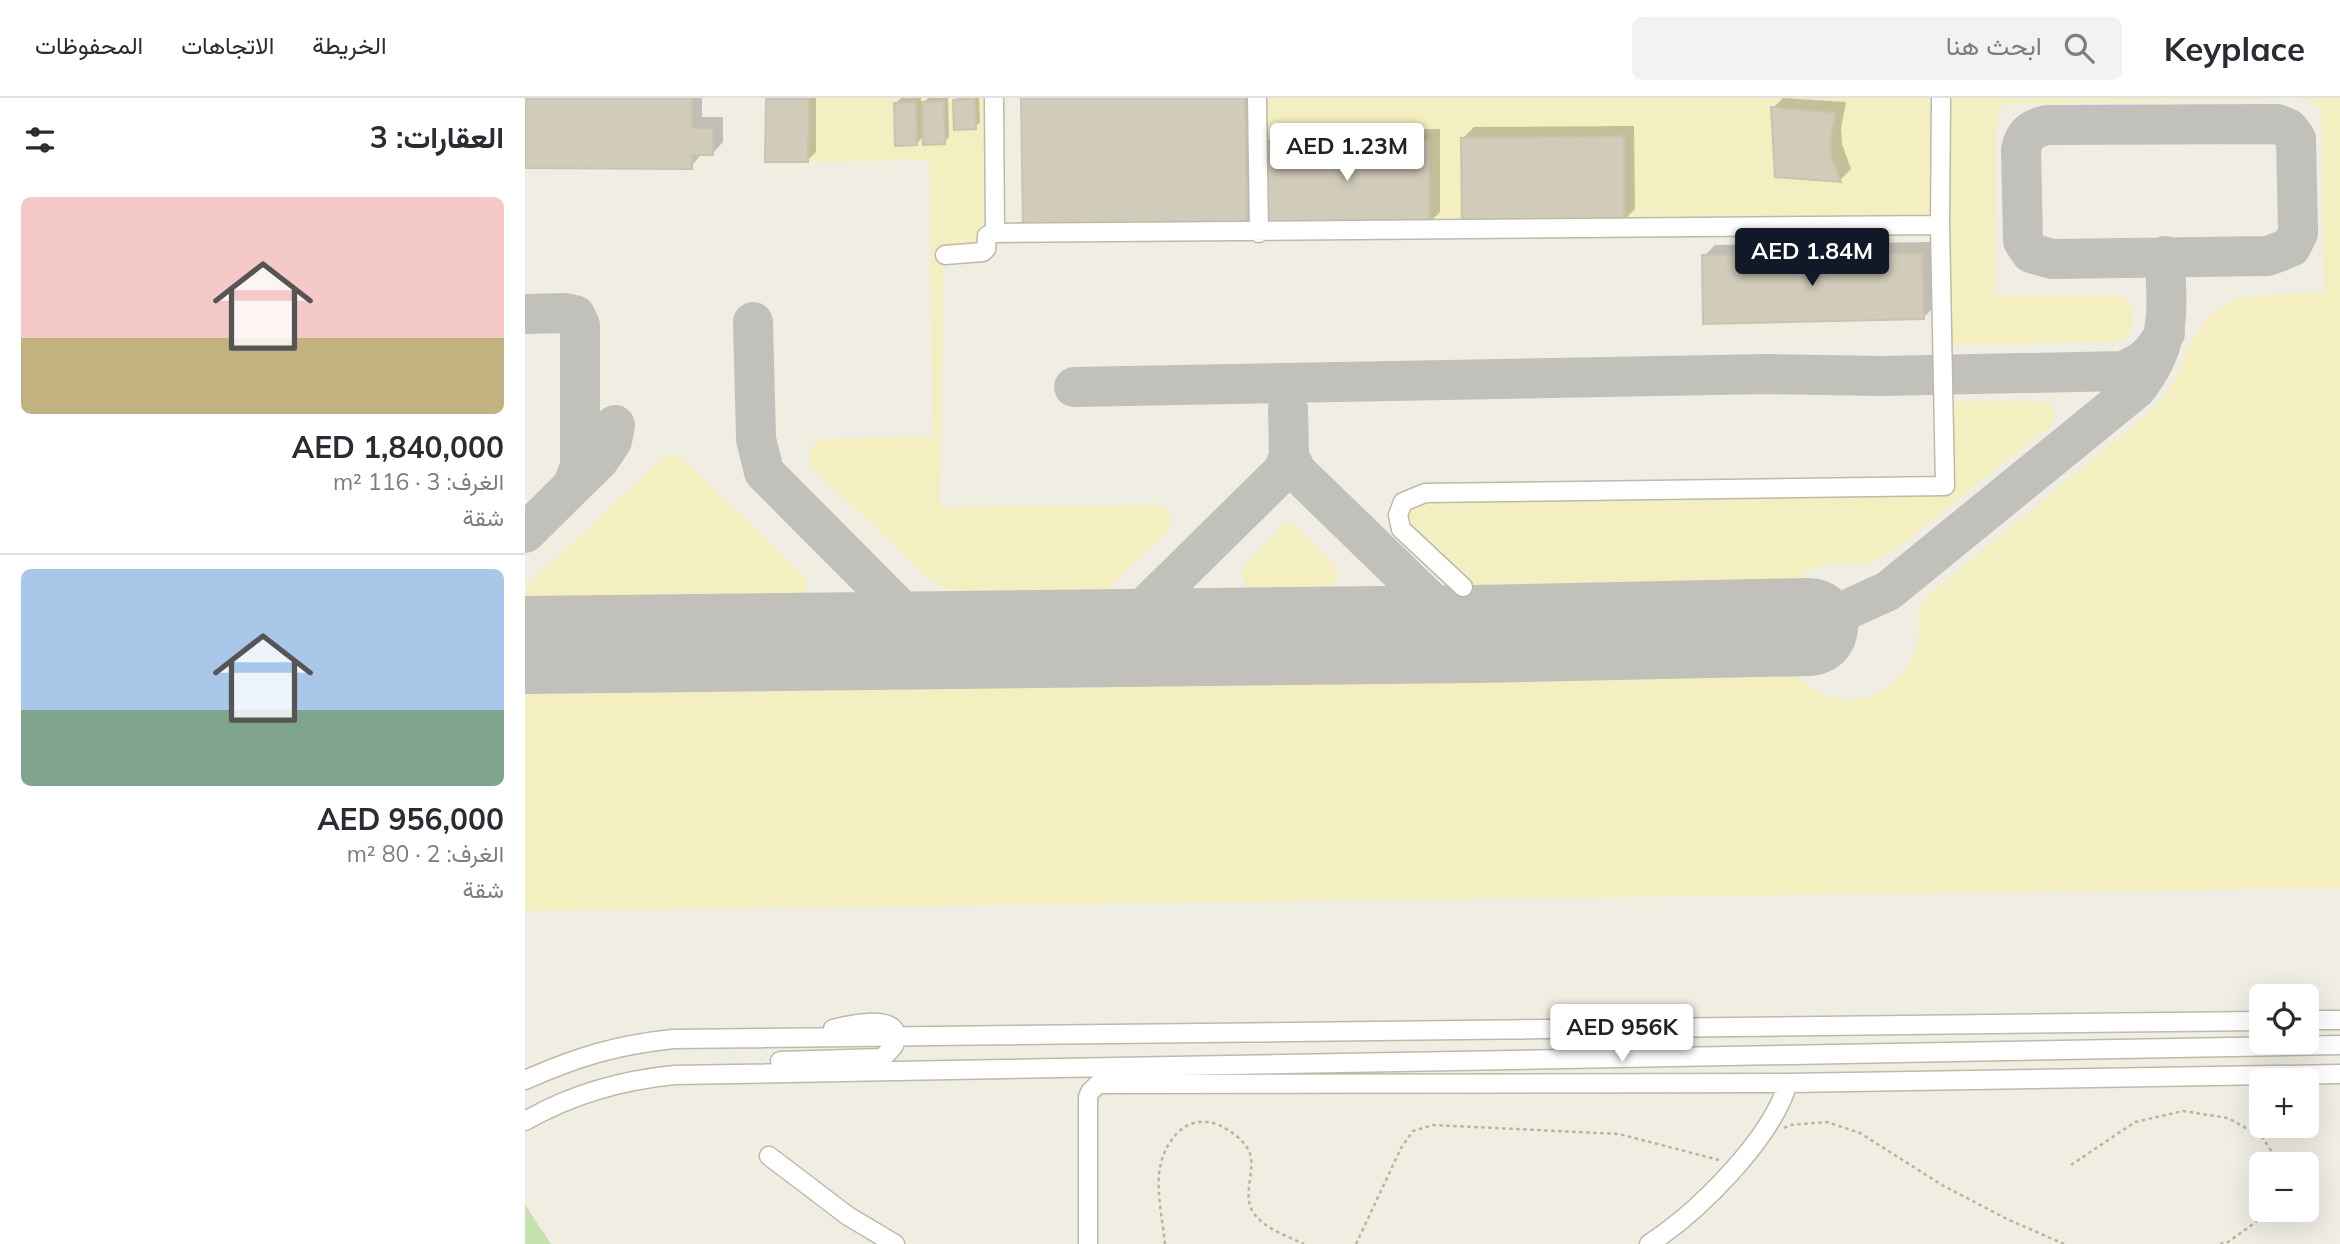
<!DOCTYPE html>
<html lang="ar">
<meta charset="utf-8">
<style>
:root{--surface:#fff;--page:#f2f2f3;--text:#2b2b33;--muted:#7c7c81;--line:#e1e1e2;--accent:#111827}
body{margin:0;font-family:Mulish,Vazirmatn,sans-serif;background:var(--page);color:var(--text);direction:rtl;height:100vh;display:flex;flex-direction:column;font-size:26px;white-space:nowrap}
*{box-sizing:border-box;margin:0}
p{font-size:23px;color:var(--muted)}
.icon{flex:none;width:38px;height:38px;fill:none;stroke:currentColor;stroke-width:2;stroke-linecap:round;stroke-linejoin:round}
.map{position:relative;flex:1;overflow:hidden;direction:ltr}
.details{display:flex;flex-direction:column;background:var(--surface);width:525px}
.details>*{flex:none}
.controls{position:absolute;left:1724px;top:886px;display:grid;gap:14px}
.controls a{display:grid;place-items:center;width:70px;height:70px;border-radius:10px;background:var(--surface);box-shadow:0 7px 28px #0002;font-size:35px}
.price{position:absolute;translate:-50% -60px;padding:0 16px;border-radius:7px;background:#fff;color:#222;font-size:23px;line-height:46px;filter:drop-shadow(0 2px 4px #0008)}
.price::after{content:'';position:absolute;left:50%;top:42px;width:21px;height:16px;margin-left:-10px;background:inherit;clip-path:polygon(0 0,100% 0,50% 100%)}
.price.selected{background:var(--accent);color:#fff}
ul{padding:0;list-style:none}
li{display:grid;align-content:center;gap:14px;height:371px;padding:0 21px}
li+li{border-top:2px solid var(--line)}
li span{display:grid;place-items:center;height:217px;border-radius:10px;color:#555}
li>.icon{margin-inline-start:auto}
span .icon{width:126px;height:126px;fill:#fffc;stroke-width:1}
li b{font-size:30px}
h2{display:flex;justify-content:space-between;align-items:center;height:84px;padding:0 21px;font-size:30px}
header{display:flex;align-items:center;gap:42px;box-sizing:border-box;height:98px;padding:0 35px;background:var(--surface);border-bottom:2px solid var(--line)}
header strong{font-size:33px}
nav{display:flex;gap:38px;margin-inline-start:auto;font-size:24px}
.search{width:490px;height:63px;background:var(--page);display:flex;align-items:center;gap:18px;box-sizing:border-box;padding:0 24px;border-radius:10px;color:var(--muted);font-size:26px}
main{display:flex;flex:1;min-height:0}
.map>svg:first-child{display:block}
.green{fill:#c4e2ae}
.sand{fill:#f3efc0}
.shadow{fill:#0003}
.lines{fill:none;stroke-linecap:round;stroke-linejoin:round}
.taxiway{stroke:#c1c0ba;stroke-width:40}
.runway{stroke:#c1c0ba;stroke-width:98}
.building{fill:#d1cbb9;stroke:#cbc3ad;stroke-width:2}
.minor-casing{stroke:#beb9a9;stroke-width:21}
.path{stroke:#bbb499;stroke-width:2.5;stroke-dasharray:3.5 3.5;stroke-linecap:butt}
.minor{stroke:#fff;stroke-width:18}
</style>
<header>
<strong>Keyplace</strong>
<div class="search"><svg class="icon" aria-label="search" viewBox="0 0 24 24"><circle cx="10" cy="10" r="6"/><path d="M15 15l6 6"/></svg>ابحث هنا</div>
<nav><a>الخريطة</a><a>الاتجاهات</a><a>المحفوظات</a></nav>
</header>
<main>
<div class="map">
<svg width="1815" height="1146" viewBox="0 0 1815 1146">
<rect width="100%" height="100%" fill="#f0eee3"/>
<path class="green" d="M0,1107L26,1146H0Z"/>
<path class="sand" d="M284,0H461L459,152L419,157L415,409L635,407L645,414L647,422L643,433L580,493L431,495L404,481L286,368C282,355 284,351 294,341L408,339L404,62L283,64Z
M732,0H1765L1480,6L1474,12L1471,31L1470,198L1588,197L1601,200C1610,216 1609,225 1602,241L1586,244L1432,247L1426,244L1420,120H1120L1099,124L1098,38L937,40V126H905L904,42L741,43Z
M1768,0H1815V790L0,813V593L1270,576C1322,634 1405,586 1393,511L1401,499L1629,310L1650,283L1663,251L1682,220L1709,201L1737,197L1799,195L1796,10L1784,1Z
M1435,303H1516L1526,306L1530,314L1526,327L1371,451L1340,467L1324,465L1301,467L1282,473L1269,485L949,488L885,430C881,418 882,413 891,404L1422,395L1427,305Z
M147,357L153,358L159,362L280,479L283,488L279,497L5,500L0,497L1,489L138,359Z
M761,425H768L809,466L812,474L808,491L721,492L717,473L721,465Z"/>
<path class="shadow" d="M0,0H177V19H198V44L187,56L177,55L166,69H0Z
M244,0H291V54L283,62L242,1Z
M376,0H396V7L403,0H423L424,39L419,44L400,37L392,45L371,5Z
M432,0H454L455,24L450,29L430,3Z
M498,0H730L732,114L721,125Z
M1258,0L1321,4L1316,30L1317,46L1326,71L1315,82L1248,10Z
M1109,28L1110,111L1099,122L938,40L949,29Z
M915,31V114L904,125L743,43L754,32Z
M1408,144L1410,208L1399,219L1179,158L1190,147Z"/>
<g class="lines">
<path class="taxiway" d="M1752,26L1764,31L1771,41L1773,135L1766,149L1743,158L1527,161L1506,155L1498,143L1496,52C1499,36 1506,31 1522,27Z
M0,216L40,215L50,217L55,227V368L48,387
M228,224L231,341L239,374L388,524L412,535L445,542
M549,289L1243,276L1356,278L1598,273C1621,263 1627,257 1640,235
M763,311L764,358
M0,435L74,362L87,343L90,327
M1284,529L1363,493L1611,291C1647,245 1642,214 1640,158
M577,540L603,525L623,506L758,373L764,358L771,373L904,502L924,521L949,536"/>
<path class="runway" d="M0,547L949,536L1284,529"/>
</g>
<path class="building" d="M0,0H167V30H188V57H167V71L0,70Z
M496,0H720L722,126L498,131Z
M241,1H284L283,64H240Z
M450,1L451,31L429,32L428,2Z
M419,3L420,46L398,47L397,4Z
M391,4L392,47L370,48L369,5Z
M1246,9L1311,15L1305,42L1306,58L1316,84L1250,79Z
M1099,38V124L937,126L936,40Z
M904,42L905,126L741,129V43Z
M1397,155L1399,221L1178,226L1177,157Z"/>
<g class="lines">
<g class="minor-casing">
<path id="minor" d="M469,0L470,135
M732,0L734,135
M1415,127L1416,0
M420,157L458,154L461,151L462,138L467,135L1415,127L1420,388L900,395L878,404L873,417L876,431L938,489
M1782,922H1815
M255,963L357,960C364,953 372,948 371,937C368,916 320,928 308,931
M0,982C52,959 91,947 148,941L1736,923
M0,1023C47,996 97,982 150,977L1815,947
M244,1058L323,1118L370,1146
M563,1146V999L565,994L573,986L1263,985L1815,976
M1124,1146C1173,1114 1246,1042 1263,985"/>
</g>
<path class="path" d="M1259,1030L1265,1027L1302,1024L1335,1035L1417,1087L1482,1121L1539,1146
M1546,1067L1610,1024L1658,1013L1703,1020L1737,1039L1755,1066
M640,1146C638,1125 632,1097 634,1076C637,1045 661,1013 694,1027C706,1033 721,1043 725,1056C730,1072 719,1094 726,1110C734,1129 762,1138 779,1146
M831,1146L876,1050L888,1033L908,1027L1094,1036L1194,1062
M1695,1146L1703,1144L1742,1116L1745,1111"/>
<use href="#minor" class="minor"/>
</g>
</svg>
<div class="controls">
<a><svg class="icon" aria-label="locate" viewBox="0 0 24 24"><circle cx="12" cy="12" r="6"/><path d="M12 2v4M12 18v4M2 12h4M18 12h4"/></svg></a>
<a>+</a>
<a>−</a>
</div>
<b class="price" style="left:822px;top:85px">AED 1.23M</b>
<b class="price selected" style="left:1287px;top:190px">AED 1.84M</b>
<b class="price" style="left:1097px;top:966px">AED 956K</b>
</div>
<section class="details">
<h2>العقارات: 3<svg class="icon" aria-label="filters" viewBox="0 0 24 24"><path d="M4 7h16M4 17h16"/><circle cx="9" cy="7" r="2"/><circle cx="15" cy="17" r="2"/></svg></h2>
<ul>
<li><span style="background:linear-gradient(#f6c9c9 65%,#c2b280 0)"><svg class="icon" aria-label="home" viewBox="0 0 24 24"><path d="M3 11l9-7 9 7M6 9v11h12V9"/></svg></span><div><b>AED 1,840,000</b><p>الغرف: 3 · 116 m²</p><p>شقة</p></div></li>
<li><span style="background:linear-gradient(#a9c7e8 65%,#7fa58c 0)"><svg class="icon" aria-label="home" viewBox="0 0 24 24"><path d="M3 11l9-7 9 7M6 9v11h12V9"/></svg></span><div><b>AED 956,000</b><p>الغرف: 2 · 80 m²</p><p>شقة</p></div></li>
</ul>
</section>
</main>
